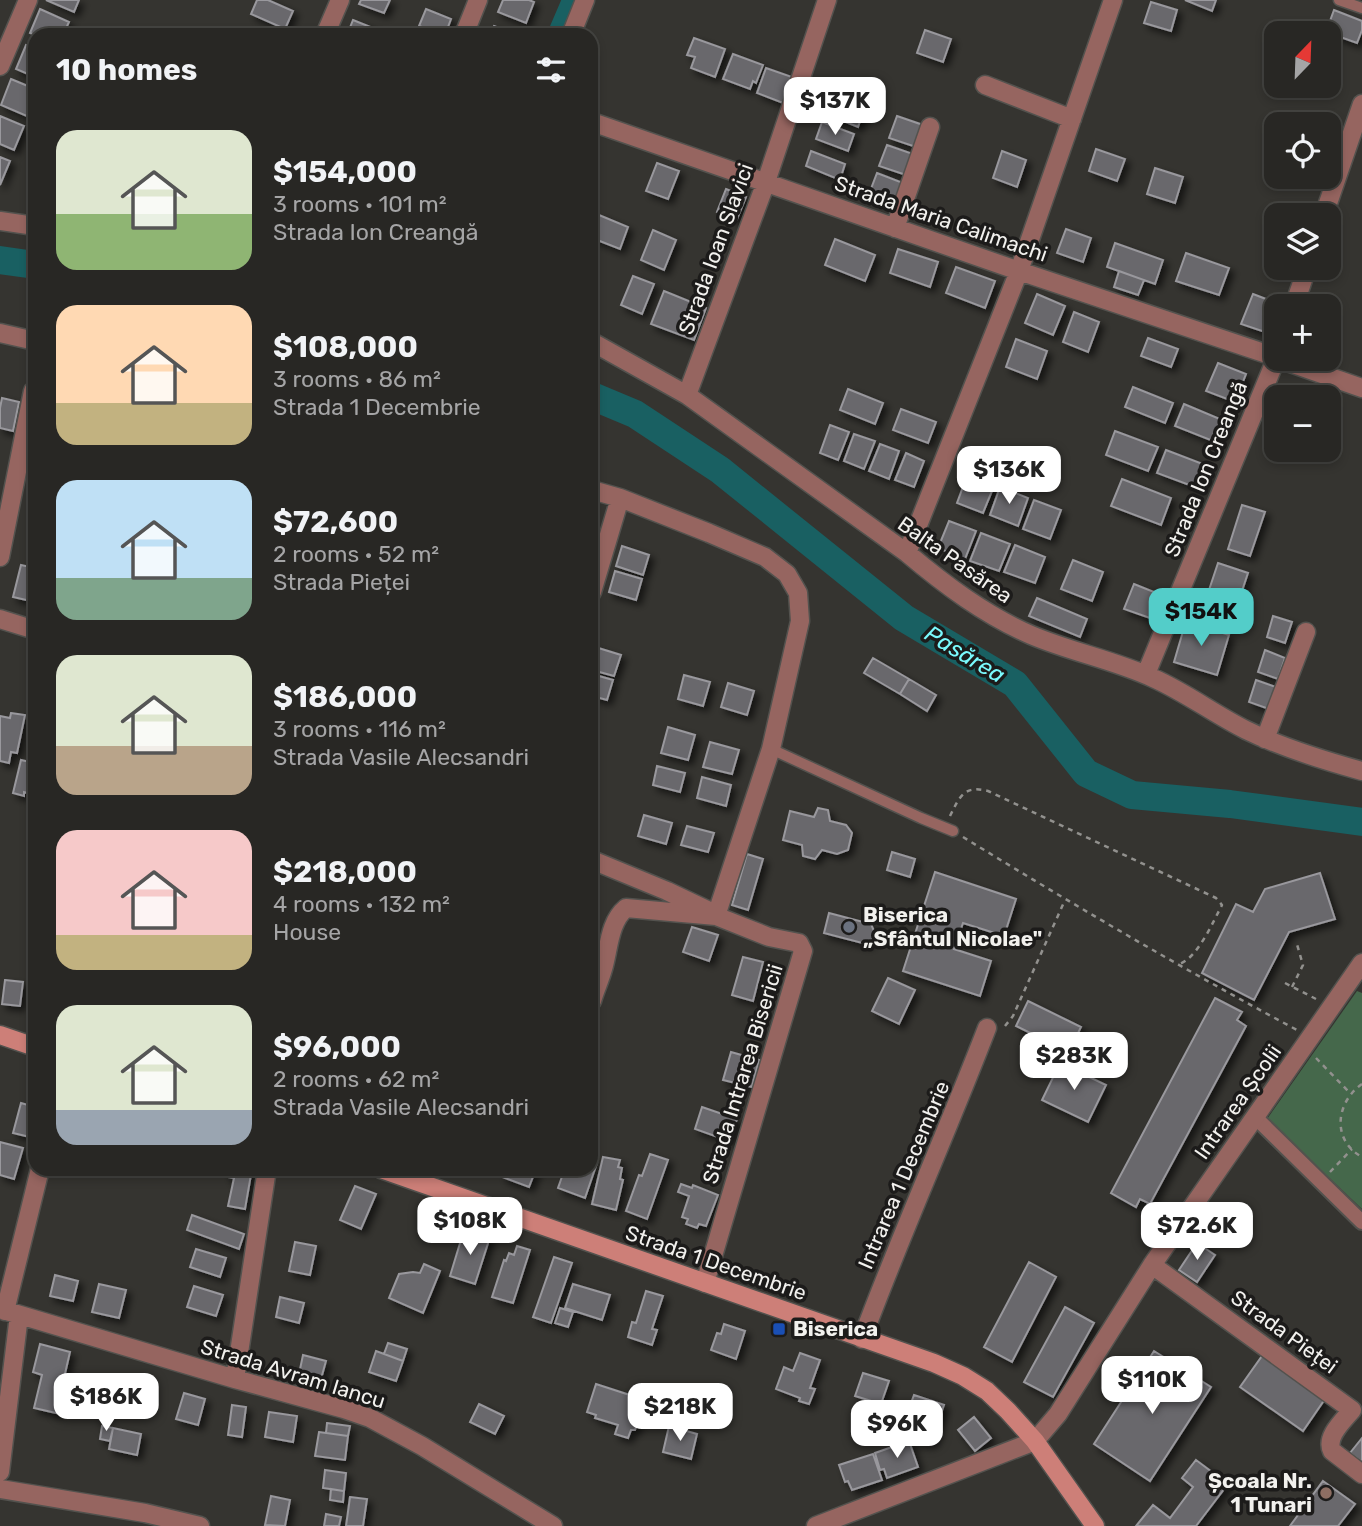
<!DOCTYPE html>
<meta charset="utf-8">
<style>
:root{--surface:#282724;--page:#302f2c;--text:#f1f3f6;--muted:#a5a5a6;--line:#444441;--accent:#53cdc9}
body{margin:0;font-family:Rubik,sans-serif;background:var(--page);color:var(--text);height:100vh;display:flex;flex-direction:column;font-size:26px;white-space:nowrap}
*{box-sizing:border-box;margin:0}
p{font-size:23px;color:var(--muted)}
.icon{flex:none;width:38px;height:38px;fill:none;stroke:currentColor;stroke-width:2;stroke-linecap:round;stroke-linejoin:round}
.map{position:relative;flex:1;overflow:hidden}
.details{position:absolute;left:28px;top:28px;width:570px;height:1148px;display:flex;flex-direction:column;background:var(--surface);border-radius:21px;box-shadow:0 4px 10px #0003,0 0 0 2px var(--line)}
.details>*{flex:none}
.needle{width:46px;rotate:23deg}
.tools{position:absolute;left:1264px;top:21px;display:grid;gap:14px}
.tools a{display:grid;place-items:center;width:77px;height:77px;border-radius:14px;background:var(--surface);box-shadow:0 4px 10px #0003,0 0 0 2px var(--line);font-size:35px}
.price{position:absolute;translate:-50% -60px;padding:0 16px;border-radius:14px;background:#fff;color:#222;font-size:23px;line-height:46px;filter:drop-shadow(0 2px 4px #0008)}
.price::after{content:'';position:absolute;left:50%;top:42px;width:21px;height:16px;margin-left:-10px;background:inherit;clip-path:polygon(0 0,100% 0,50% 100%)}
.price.active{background:var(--accent);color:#111}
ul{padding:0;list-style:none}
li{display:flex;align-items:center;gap:21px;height:175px;padding:0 28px}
li span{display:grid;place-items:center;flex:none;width:196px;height:140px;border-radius:21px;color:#555}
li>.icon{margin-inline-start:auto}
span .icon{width:84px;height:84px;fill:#fffc;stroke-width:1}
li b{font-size:30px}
h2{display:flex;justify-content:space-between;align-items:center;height:84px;padding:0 28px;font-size:30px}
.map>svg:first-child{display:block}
.green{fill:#45684b}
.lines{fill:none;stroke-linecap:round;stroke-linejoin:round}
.canal{stroke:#196062;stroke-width:18}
.river{stroke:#196062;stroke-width:28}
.building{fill:#69686c;stroke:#99989d;stroke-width:2;filter:url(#shadow)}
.service-casing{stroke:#53524e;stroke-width:13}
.pedestrian-casing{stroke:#53524e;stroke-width:18}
.minor-casing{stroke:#53524e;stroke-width:21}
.secondary-casing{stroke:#53524e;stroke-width:21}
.path{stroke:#92918e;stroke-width:2.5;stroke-dasharray:5 5;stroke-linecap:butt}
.service{stroke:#966560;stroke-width:10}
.pedestrian{stroke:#966560;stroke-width:14}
.minor{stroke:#966560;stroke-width:18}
.secondary{stroke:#cd7f78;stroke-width:18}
.worship-dot{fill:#6b7280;stroke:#1c1b1a;stroke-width:2.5}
.transit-dot{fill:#1a4fb4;stroke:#1c1b1a;stroke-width:2.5}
.education-dot{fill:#8d6e63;stroke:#1c1b1a;stroke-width:2.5}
.labels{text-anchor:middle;stroke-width:7;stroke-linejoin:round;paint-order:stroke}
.street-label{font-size:21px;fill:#f2f1ee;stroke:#1c1b1a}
.poi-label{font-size:21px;font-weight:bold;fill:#f2f1ee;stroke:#1c1b1a;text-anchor:start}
.water-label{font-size:23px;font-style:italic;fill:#7afafd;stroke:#1c1b1a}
</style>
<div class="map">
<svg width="1362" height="1526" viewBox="0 0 1362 1526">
<defs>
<filter id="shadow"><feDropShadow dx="4.5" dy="4.5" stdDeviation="3.5" flood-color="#0009"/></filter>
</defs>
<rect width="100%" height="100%" fill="#353430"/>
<path class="green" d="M1357,991L1362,993V1209L1267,1119Z"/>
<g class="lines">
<path class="canal" d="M556,35L571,0"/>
<path class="river" d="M0,260L35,265
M592,396L635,414L720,470L904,618L1015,684L1086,773L1132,795L1230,804L1362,822"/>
</g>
<path class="building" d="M46,0H79L74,12Z
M257,0H268L293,11L285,29L251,14Z
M361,0H390L384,13L359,4Z
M503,0H529L534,2L526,23L498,12Z
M1185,0H1216L1212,11Z
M1151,2L1177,10L1171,31L1144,23Z
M40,9L69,22L63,35H35L30,33Z
M426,9L451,19L445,35L419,26Z
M1334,10L1362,21V30L1357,43L1326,32Z
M353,20L378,30L376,35H347Z
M494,26L518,35H490Z
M925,30L951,39L943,62L917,53Z
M694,38L725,49L715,77L691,68L695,57L687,55Z
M26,45L35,48V77L16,69Z
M733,54L763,65L756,83L753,81L750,89L723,79Z
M766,68L792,77L783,103L757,93Z
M11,79L35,89V103L29,117L1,105Z
M830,97L864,110L858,127L823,113Z
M0,116L24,126L14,150L0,144Z
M897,116L923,125L916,147L889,138Z
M822,122L854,134L848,151L816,139Z
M887,145L913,154L906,175L879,166Z
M1096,149L1125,159L1117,181L1089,171Z
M811,151L845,164L840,180L806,166Z
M1002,151L1026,160L1017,187L993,178Z
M0,157L10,161L0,185Z
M657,163L679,171L668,199L646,191Z
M1155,168L1183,177L1175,203L1147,194Z
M877,173L903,183L895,204L869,194Z
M726,189L746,197L737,219L717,212Z
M599,215L628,227L620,249L592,238V233Z
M1066,229L1091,238L1083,262L1057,253Z
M653,230L676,240L664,270L641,260Z
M835,239L875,255L865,281L825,265Z
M1115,243L1163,260L1155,284L1107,267Z
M898,249L938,262L930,287L890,273Z
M1186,253L1229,268L1219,295L1176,281Z
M956,267L995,281L985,308L946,293Z
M1119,271L1144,280L1138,295L1114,287Z
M633,276L654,284L642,314L621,305Z
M664,291L706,308L694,340L651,324Z
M1037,294L1065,306L1053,335L1025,323Z
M1253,294L1279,304L1278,306H1276V313L1268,333L1241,324Z
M1074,312L1099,322L1088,352L1063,342Z
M1148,338L1178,349L1171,367L1141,356Z
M1016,339L1047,351L1037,379L1006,367Z
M1218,363L1246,374L1235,402L1206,391Z
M1133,387L1173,403L1165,423L1125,407Z
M848,389L883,403L875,424L840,410Z
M2,398L19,402L13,431L0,428V408Z
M1184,404L1227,422L1218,443L1175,426Z
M901,409L936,422L928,443L893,430Z
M830,425L849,432L838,460L820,453Z
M1115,431L1158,447L1148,471L1106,455Z
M854,434L875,441L864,469L844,461Z
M880,444L899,451L889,479L869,471Z
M1166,450L1208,466L1200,489L1157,473Z
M906,453L924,461L914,487L895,480Z
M967,476L994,486L983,513L957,503Z
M1122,479L1171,498L1161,525L1111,506Z
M1000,487L1028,498L1018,526L990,515Z
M1034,500L1061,510L1050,539L1023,529Z
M1242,505L1265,512L1250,556L1228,549Z
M949,521L976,531L965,559L938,548Z
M981,533L1010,544L999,571L970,561Z
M1015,545L1045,557L1035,583L1004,572Z
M622,546L649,555L643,575L616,566Z
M1073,560L1103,572L1092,601L1061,589Z
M1218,563L1248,573L1238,603L1208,593Z
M21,565L35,568V602L13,597Z
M615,571L642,579L636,600L609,592Z
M1134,584L1159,594L1150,618L1124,609Z
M1037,598L1087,619L1080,637L1029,616Z
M1273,616L1292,622L1285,643L1267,637Z
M1186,621L1229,635L1217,675L1174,662Z
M592,646L621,655L614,676L592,670Z
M1265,650L1285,658L1278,679L1258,672Z
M873,658L909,679L900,694L864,673Z
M592,674L613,680L607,700L592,696Z
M684,675L710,682L703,706L678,699Z
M909,679L936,695L927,711L900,694Z
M1256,680L1276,687L1269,709L1249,702Z
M728,683L754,691L747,715L721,707Z
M11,713L25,715L17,753L11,752L9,763L0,761V716L10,718Z
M668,727L695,735L688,760L661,753Z
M710,742L739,750L732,774L703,767Z
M30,759L35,760V795L24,792V796L13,793L21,760L30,762Z
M657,766L685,773L680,792L653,785Z
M702,777L731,785L726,806L697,798Z
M818,808L828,810L830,821L846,825L852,833L848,850L837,854L822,850L815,859L803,856L802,845L783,840L790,811L814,817Z
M644,815L672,823L666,844L638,836Z
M687,826L714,833L708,852L681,845Z
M892,852L915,859L910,877L887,870Z
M747,854L763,859L748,910L732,905Z
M935,872L1016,899L1004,936L963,923L954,949L991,961L980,996L903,971Z
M1320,873L1335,919L1289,932L1254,1000L1202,973L1236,904L1253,912L1265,889Z
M829,913L871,924L874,931L872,940L866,944L824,933Z
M692,927L718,935L709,961L683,952Z
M743,957L763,962L753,1001L732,995Z
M888,978L915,990L899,1024L872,1011Z
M5,980L23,982L20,1006L2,1004Z
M1215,998L1242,1012L1237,1020L1246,1026L1150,1204L1140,1199L1136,1207L1111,1193Z
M1028,1001L1081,1027L1069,1052L1016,1026Z
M731,1052L759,1060L752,1087L723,1080Z
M1060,1063L1106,1085L1088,1122L1042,1100Z
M21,1103L35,1107V1121L30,1137L13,1133Z
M702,1107L737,1119L729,1141L695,1129Z
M0,1142L23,1148L14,1179L0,1175Z
M650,1154L668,1160L647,1219L626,1211L639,1175L642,1176Z
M603,1157L620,1160L618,1167L622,1168L620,1179L623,1180L616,1210L592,1204Z
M592,1161L597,1163L585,1198L558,1188L564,1171L560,1169H592Z
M228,1169H252L245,1209L228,1206L234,1178L227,1177Z
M505,1169H536L529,1187L502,1177Z
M681,1184L692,1188L693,1185L718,1195L706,1226L699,1224L697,1228L686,1224L688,1219L682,1217L689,1196L678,1192Z
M355,1186L376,1194L361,1229L340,1220Z
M192,1215L244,1234L239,1249L187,1230Z
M464,1230L490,1237L475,1284L450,1276Z
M295,1242L316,1246L310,1275L289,1271Z
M1197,1243L1215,1255L1197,1282L1179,1270Z
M517,1246L530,1250L513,1303L492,1297L504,1260L506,1261L509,1253L514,1255Z
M196,1249L226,1258L220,1277L190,1267Z
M554,1257L572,1263L551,1323L533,1317Z
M1029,1262L1056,1277L1012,1362L984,1347Z
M424,1264L440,1271L423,1313L389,1298L399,1274L413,1272L420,1273Z
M55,1275L78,1281L73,1301L50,1296Z
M99,1284L126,1290L119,1318L92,1312Z
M573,1284L610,1295L602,1320L565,1308Z
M194,1286L223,1295L216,1316L187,1307Z
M646,1291L663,1296L652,1329L657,1330L652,1345L628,1337L632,1322L636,1323Z
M280,1297L304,1303L299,1323L276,1317Z
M1065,1307L1094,1323L1053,1397L1024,1382Z
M560,1308L573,1312L568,1327L555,1323Z
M724,1324L745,1331L736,1359L711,1350L717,1333L721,1334Z
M388,1343L407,1349L403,1361L384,1354Z
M40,1344L70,1352L56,1413L34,1408L42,1375L33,1372Z
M376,1351L403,1361L396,1381L369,1372Z
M1154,1351L1211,1387L1150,1481L1094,1444Z
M800,1353L820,1360L810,1388L815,1389L809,1404L799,1401L800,1398L776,1389L784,1367L793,1371Z
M303,1355L326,1361L321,1379L299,1374Z
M1262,1356L1325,1399L1303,1431L1240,1387Z
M863,1373L889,1381L881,1404L855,1396Z
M596,1384L645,1400L635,1430H631L628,1438L615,1434L618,1425L595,1418L596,1415L587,1412Z
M184,1393L205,1399L198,1425L176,1419Z
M914,1395L944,1405L931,1442L901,1430Z
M479,1404L504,1416L495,1434L470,1422Z
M232,1405L246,1407L242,1437L228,1435Z
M269,1412L297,1416L293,1442L265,1437Z
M974,1417L991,1438L975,1451L958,1430Z
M327,1423L350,1426L348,1436L326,1433Z
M102,1426L113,1428L110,1441L100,1439Z
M669,1426L697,1434L691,1459L663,1452Z
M113,1428L141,1434L137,1455L109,1449Z
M319,1432L348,1436L345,1460L315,1456Z
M1362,1438V1462L1350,1453Z
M909,1441L918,1467L887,1478L884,1469L880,1470L875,1453Z
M873,1454L882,1480L852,1490L848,1481L845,1482L839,1465Z
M1196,1460L1228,1484L1196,1526H1136L1153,1505L1170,1518L1193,1487L1182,1478Z
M325,1470L346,1473L344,1491L323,1488Z
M1323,1481L1355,1504L1338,1526H1290Z
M331,1489L344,1491L343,1502L330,1500Z
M271,1496L290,1500L285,1526L265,1525Z
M350,1497L367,1499L363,1526H346Z
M326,1514L341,1517L339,1526H324Z"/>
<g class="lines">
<g class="service-casing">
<path id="service" d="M1339,0L1362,8
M771,749L921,818L953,831"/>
</g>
<g class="pedestrian-casing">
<path id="pedestrian" d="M1255,1117L1362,1222"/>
</g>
<g class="minor-casing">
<path id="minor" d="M325,35L340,0
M464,35L478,0
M571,35L585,0
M0,66L28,0
M985,85L1072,119
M592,122L1019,271L1276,357
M1324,215L1362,104
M0,221L35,226
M895,228L930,127
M1294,306L1307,268
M0,333L35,341
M592,342L687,395L907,553C945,585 985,615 1031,635C1071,652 1114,660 1153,678C1185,692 1214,714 1246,730C1283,748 1322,760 1362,771
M1279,359L1362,388
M687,395L766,182L827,0
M592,490L620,498L709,533L765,557L787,574L798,593L800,621L771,749L716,916
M907,553L1019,271L1113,0
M0,557L33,391
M592,592L620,498
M0,619L35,630
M1146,674L1276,359
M1265,739L1306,632
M592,860L667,891L707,910
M592,1001C595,990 600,980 603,969C609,949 609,922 626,908L716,916L769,937L799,943L803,951L705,1283
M1152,1265L1352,1410C1343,1421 1325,1437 1332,1451L1362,1474
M0,1309L235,1379L344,1409L370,1418L422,1446L553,1526
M5,1311L40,1169
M862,1339C901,1234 947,1132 987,1028
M235,1379L267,1169
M0,1472L19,1315
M0,1489L145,1513L200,1526
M816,1526L1035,1441L1058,1414L1152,1265L1362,963"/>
</g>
<g class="secondary-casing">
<path id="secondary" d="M0,1035L35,1047
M381,1169L934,1363L963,1376L987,1391L1008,1411L1035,1441L1095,1526"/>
</g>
<path class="path" d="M950,816C960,796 964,785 988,791L1216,898L1222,905C1213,922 1197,959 1179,964
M963,837C1072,904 1183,969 1297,1030
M1285,983L1316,999
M1292,987L1303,965L1296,941
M1005,1026L1013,1016L1065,900
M1316,1058L1350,1093
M1362,1084C1336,1102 1331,1140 1362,1157
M1330,1172L1352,1149"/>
<use href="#service" class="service"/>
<use href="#pedestrian" class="pedestrian"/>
<use href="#minor" class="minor"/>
<use href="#secondary" class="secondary"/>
</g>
<circle class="worship-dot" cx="849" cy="927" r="7"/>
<rect class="transit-dot" x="772" y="1322" width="14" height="14" rx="3.5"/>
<circle class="education-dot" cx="1326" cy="1493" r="7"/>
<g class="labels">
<g class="street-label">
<text transform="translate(941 219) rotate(19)" y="7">Strada Maria Calimachi</text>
<text transform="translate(716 249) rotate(-70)" y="7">Strada Ioan Slavici</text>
<text transform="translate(1206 469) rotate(-68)" y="7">Strada Ion Creangă</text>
<text transform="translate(955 560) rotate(35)" y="7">Balta Pasărea</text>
<text transform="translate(743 1074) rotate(-73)" y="7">Strada Intrarea Bisericii</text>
<text transform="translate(1238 1102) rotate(-55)" y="7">Intrarea Școlii</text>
<text transform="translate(904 1175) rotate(-67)" y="7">Intrarea 1 Decembrie</text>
<text transform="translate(716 1263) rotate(19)" y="7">Strada 1 Decembrie</text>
<text transform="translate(1284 1332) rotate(36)" y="7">Strada Pieței</text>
<text transform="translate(293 1374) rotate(17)" y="7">Strada Avram Iancu</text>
</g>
<g class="poi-label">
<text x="863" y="922">Biserica<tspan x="863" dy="24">„Sfântul Nicolae"</tspan></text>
<text x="793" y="1336">Biserica</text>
<text x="1312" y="1488" text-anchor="end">Școala Nr.<tspan x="1312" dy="24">1 Tunari</tspan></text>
</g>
<g class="water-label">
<text transform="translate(965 654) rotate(31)" y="8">Pasărea</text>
</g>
</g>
</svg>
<div class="tools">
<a><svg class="needle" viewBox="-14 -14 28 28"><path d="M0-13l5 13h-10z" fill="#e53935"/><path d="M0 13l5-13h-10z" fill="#a5a5a6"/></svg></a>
<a><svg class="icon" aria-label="locate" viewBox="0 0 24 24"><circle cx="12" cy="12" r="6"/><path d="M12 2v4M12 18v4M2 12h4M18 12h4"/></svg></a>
<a><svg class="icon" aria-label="layers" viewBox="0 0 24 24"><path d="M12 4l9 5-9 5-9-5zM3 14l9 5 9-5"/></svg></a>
<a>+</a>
<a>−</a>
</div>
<b class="price" style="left:835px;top:137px">$137K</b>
<b class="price" style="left:1009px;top:506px">$136K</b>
<b class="price active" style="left:1201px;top:648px">$154K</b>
<b class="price" style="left:1074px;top:1092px">$283K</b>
<b class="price" style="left:470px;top:1257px">$108K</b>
<b class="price" style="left:1197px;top:1262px">$72.6K</b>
<b class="price" style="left:1152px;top:1416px">$110K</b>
<b class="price" style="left:106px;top:1433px">$186K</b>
<b class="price" style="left:680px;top:1443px">$218K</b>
<b class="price" style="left:897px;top:1460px">$96K</b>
<section class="details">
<h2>10 homes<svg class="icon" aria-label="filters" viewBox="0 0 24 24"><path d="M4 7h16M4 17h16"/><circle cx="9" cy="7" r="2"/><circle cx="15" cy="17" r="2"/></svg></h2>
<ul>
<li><span style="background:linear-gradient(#dfe7d0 60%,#8fb573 0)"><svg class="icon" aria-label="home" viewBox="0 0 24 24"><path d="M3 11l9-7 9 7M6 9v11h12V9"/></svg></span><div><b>$154,000</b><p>3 rooms · 101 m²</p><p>Strada Ion Creangă</p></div></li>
<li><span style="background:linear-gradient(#ffd9b3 70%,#c2b280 0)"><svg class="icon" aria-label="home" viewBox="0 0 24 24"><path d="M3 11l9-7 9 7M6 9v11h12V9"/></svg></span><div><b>$108,000</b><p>3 rooms · 86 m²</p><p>Strada 1 Decembrie</p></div></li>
<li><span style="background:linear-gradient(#bfe0f5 70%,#7fa58c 0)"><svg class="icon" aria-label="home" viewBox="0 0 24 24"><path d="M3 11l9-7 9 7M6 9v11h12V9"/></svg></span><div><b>$72,600</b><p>2 rooms · 52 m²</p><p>Strada Pieței</p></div></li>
<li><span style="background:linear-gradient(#dfe7d0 65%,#b9a48a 0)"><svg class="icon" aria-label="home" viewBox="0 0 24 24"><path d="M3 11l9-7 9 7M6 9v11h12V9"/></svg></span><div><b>$186,000</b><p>3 rooms · 116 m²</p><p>Strada Vasile Alecsandri</p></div></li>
<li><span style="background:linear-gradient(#f6c9c9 75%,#c2b280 0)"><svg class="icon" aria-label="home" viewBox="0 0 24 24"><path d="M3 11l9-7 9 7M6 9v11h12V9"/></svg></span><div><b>$218,000</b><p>4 rooms · 132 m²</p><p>House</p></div></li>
<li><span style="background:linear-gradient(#dfe7d0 75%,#9aa5b1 0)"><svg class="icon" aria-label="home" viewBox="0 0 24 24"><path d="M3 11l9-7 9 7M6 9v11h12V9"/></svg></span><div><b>$96,000</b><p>2 rooms · 62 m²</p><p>Strada Vasile Alecsandri</p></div></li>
</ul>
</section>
</div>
